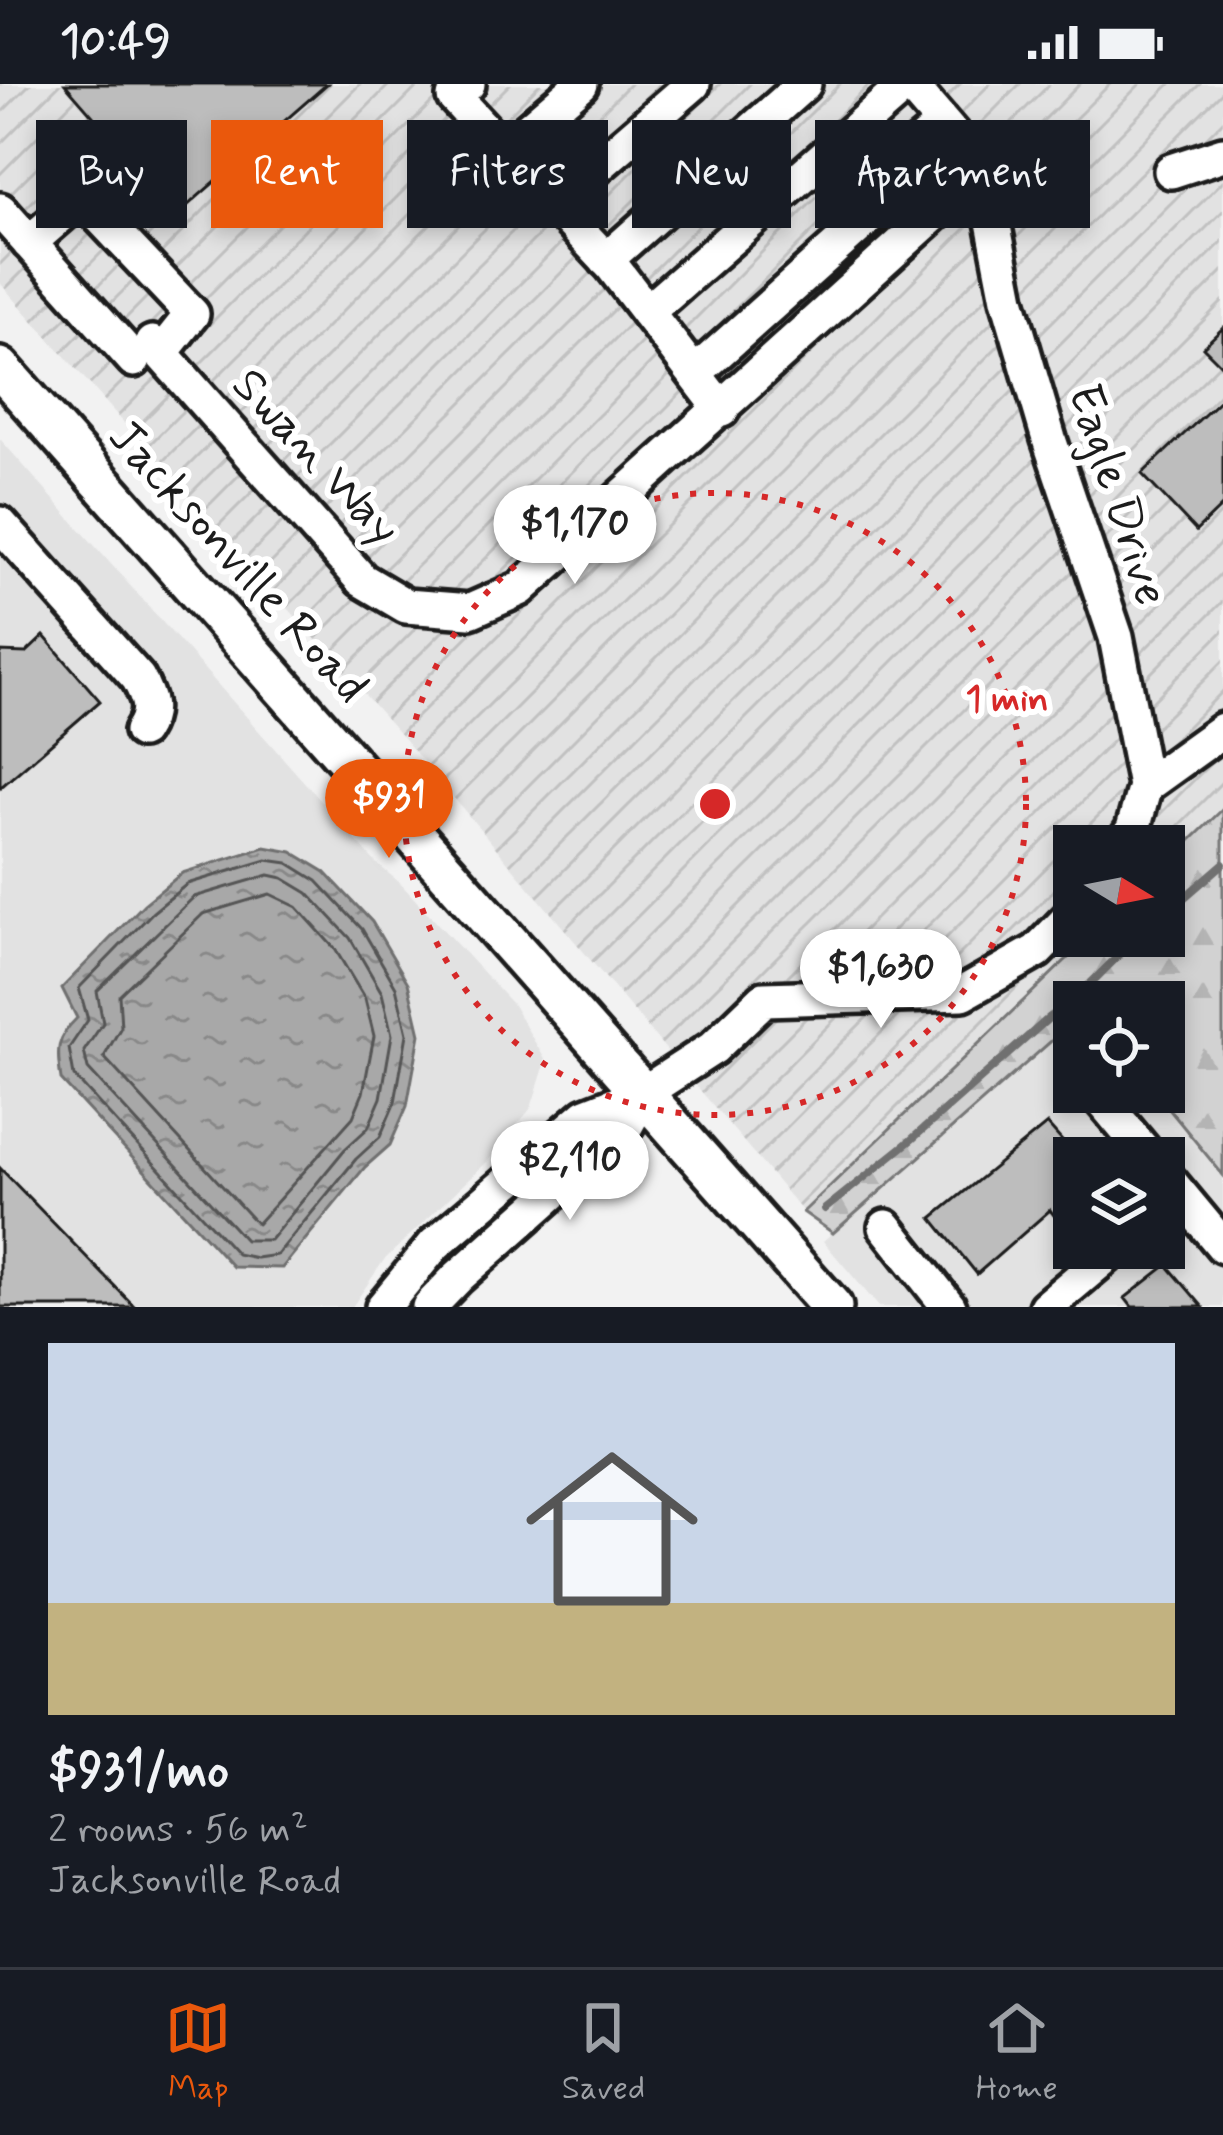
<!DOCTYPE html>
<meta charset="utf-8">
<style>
:root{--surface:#171b24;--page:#242831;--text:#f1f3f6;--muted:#9ea1a6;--line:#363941;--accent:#ea580c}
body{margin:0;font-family:Mynerve,sans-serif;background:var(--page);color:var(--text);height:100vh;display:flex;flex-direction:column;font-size:45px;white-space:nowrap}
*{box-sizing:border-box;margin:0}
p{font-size:39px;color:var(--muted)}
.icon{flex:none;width:66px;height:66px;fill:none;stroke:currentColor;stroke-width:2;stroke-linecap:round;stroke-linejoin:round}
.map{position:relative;height:1223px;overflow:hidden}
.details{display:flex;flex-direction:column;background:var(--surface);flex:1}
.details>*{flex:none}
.hud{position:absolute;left:36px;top:36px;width:1152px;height:108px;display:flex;gap:24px}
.needle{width:78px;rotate:100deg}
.fabs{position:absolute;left:1053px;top:741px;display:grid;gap:24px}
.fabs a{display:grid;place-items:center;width:132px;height:132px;border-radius:0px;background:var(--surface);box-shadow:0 6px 18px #0003;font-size:60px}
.price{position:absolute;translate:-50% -102px;padding:0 27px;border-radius:42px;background:#fff;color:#222;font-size:39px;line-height:78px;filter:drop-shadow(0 3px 6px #0008)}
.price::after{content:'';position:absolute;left:50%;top:72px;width:36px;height:27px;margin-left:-18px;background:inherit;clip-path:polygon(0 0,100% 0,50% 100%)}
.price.on{background:var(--accent);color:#fff}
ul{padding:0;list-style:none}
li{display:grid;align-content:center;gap:24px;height:636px;padding:0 48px}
li span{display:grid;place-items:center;height:372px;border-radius:0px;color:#555}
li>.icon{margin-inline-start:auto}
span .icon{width:216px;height:216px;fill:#fffc;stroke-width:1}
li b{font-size:51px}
.tag{padding:0 42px;border-radius:0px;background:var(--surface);box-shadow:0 6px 18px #0003;font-size:42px;line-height:108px}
.tag.on{background:var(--accent);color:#fff}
.status{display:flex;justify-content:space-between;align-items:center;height:84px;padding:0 60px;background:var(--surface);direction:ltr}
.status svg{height:33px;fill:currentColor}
.tabs{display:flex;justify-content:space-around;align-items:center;height:168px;border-top:3px solid var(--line);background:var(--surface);font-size:33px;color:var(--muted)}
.tabs a{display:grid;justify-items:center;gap:6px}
.tabs .on{color:var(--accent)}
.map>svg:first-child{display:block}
.built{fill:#e2e2e2;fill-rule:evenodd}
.industrial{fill:url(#industrial-furrows)}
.forest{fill:url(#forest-firs);stroke:#777;stroke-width:3}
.water{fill:url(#water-ripples);stroke:#707070;stroke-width:3}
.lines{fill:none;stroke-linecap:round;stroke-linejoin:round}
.shore{stroke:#545454;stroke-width:3}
.stream{stroke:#707070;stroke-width:8}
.building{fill:#bdbdbd;stroke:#1c1c1c;stroke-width:3}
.minor-casing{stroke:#1c1c1c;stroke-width:42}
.major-casing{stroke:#1c1c1c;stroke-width:48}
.minor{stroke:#fff;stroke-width:33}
.major{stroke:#fff;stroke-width:39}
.ring{fill:none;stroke:#d62828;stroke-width:6;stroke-dasharray:6 12}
.labels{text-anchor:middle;stroke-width:12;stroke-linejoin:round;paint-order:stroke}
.street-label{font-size:48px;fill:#1c1c1c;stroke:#fff}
.centre{fill:#d62828;stroke:#fff;stroke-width:6}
.ring-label{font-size:36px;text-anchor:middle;font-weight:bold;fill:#d62828;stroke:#fff;stroke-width:12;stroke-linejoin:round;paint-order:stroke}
</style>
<div class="status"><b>10:49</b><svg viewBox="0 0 49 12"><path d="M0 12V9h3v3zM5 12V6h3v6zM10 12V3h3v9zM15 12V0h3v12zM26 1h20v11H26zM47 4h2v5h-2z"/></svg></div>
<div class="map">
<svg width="1223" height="1223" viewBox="0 0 1223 1223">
<defs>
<pattern id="industrial-furrows" width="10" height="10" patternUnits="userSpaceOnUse" patternTransform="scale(3)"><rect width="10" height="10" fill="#e2e2e2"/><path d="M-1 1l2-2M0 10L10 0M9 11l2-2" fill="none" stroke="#c1c1c1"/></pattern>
<pattern id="forest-firs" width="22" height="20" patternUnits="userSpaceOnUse" patternTransform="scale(3)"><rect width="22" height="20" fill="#d2d2d2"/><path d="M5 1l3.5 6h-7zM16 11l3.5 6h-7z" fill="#b4b4b4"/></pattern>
<pattern id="water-ripples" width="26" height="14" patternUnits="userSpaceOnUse" patternTransform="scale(3)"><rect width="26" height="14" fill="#a8a8a8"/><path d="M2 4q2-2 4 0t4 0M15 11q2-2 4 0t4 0" fill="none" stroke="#888"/></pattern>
</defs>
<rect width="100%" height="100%" fill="#f2f2f2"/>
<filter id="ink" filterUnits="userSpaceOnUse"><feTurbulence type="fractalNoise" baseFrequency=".00833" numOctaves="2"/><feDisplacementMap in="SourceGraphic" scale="24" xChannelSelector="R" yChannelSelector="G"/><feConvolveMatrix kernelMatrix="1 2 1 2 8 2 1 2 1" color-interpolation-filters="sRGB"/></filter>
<g filter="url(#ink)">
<path class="built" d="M0,355L376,779L399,798L513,921L546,977L531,1024L488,1077L384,1176L352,1223H0Z
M1074,937V1008H1155L1223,1091V1223H879L823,1157ZM1074,1074H1164V1164H1074Z"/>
<path class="industrial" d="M0,0H1223V725L1164,782V762H1074V852H1091L803,1128L405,656L0,199Z"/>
<path class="forest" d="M1223,725V1091L1155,1008H1164V918H1074V937L833,1149L803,1128L1091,852H1164V782Z"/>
<path class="water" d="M265,763L292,768L325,788L372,838L408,899L420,950L407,1022L390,1061L365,1083L282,1184L233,1183L61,996C57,967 55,955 77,934L62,904L144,820L182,789Z"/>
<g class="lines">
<path class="shore" d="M267,776L288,779L317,797L362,845L396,903L407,950L395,1018L380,1053L356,1075L277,1171L256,1174L237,1170L74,992L69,964L88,936L79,904L152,829L187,800Z
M269,791L283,794L308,809L350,854L382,909L392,951L381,1014L368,1044L345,1065L270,1156H245L88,985L84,967L103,939L97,907L194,813Z
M270,810L297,823L335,865L365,915L374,952L363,1009L353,1033L257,1140L104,973L121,943L119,911L203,830Z"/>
<path class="stream" d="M1164,831L1223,780
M825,1125L911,1056L1050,933C1084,911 1109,878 1140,852"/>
</g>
<path class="building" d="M65,0H327L178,130Z
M1223,244V283L1203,263Z
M1223,313V421L1196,447L1142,390Z
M44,552L100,617L0,704V568L26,569Z
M1047,1040L1077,1074L1074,1127L1060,1139L1050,1126L977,1190L932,1134Z
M0,1084L135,1223H0Z
M1167,1181L1203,1223H1132L1125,1214Z"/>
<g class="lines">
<g class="minor-casing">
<path id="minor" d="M468,0L454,13L612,182L722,326
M909,0L983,86L1008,215L1049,355L1116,553L1145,702L1133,745L1122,762
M504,66L581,0
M1171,87L1223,70
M554,120L693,0
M0,126L134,276
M29,159L75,119L86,118L192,230L161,269
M606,176L804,0
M647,228L907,0
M152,259L362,496L406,522L470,527L520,505L983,86
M695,289L887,117L884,89L943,40
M0,440L138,594C149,614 154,627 141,647
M1145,702L1223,646
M1095,1008L1150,1074
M1164,1091L1223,1162
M886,1143L949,1223
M383,1223L435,1160L586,1031L645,1008L713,964L764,915L963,909L1037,867L1074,829
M429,1223L458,1193L582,1083L617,1058L645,1008
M1046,1223L1116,1164"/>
</g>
<g class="major-casing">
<path id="major" d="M0,284L832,1223"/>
</g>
<use href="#minor" class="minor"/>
<use href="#major" class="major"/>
</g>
</g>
<circle class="ring" cx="715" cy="720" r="311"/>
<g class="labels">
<g class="street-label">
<text transform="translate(318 371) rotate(47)" y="17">Swan Way</text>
<text transform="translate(1120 410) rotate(72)" y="17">Eagle Drive</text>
<text transform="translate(240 476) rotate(48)" y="17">Jacksonville Road</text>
</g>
</g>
<circle cx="715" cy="720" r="18" class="centre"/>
<g class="ring-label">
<text x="1007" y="626">1 min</text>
</g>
</svg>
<div class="fabs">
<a><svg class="needle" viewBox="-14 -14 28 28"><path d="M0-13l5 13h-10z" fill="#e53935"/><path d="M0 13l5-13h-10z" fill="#9ea1a6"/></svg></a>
<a><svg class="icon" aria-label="locate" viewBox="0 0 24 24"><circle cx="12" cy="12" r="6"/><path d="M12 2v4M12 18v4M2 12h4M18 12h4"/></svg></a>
<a><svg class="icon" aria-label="layers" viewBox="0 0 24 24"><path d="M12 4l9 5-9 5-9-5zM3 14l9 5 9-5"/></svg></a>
</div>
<b class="price" style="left:575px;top:503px">$1,170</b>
<b class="price on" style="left:389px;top:777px">$931</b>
<b class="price" style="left:881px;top:947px">$1,630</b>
<b class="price" style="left:570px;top:1139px">$2,110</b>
<div class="hud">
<a class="tag">Buy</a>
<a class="tag on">Rent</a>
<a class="tag">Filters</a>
<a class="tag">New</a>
<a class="tag">Apartment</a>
</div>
</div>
<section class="details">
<ul>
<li><span style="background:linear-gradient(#c9d6e8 70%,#c2b280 0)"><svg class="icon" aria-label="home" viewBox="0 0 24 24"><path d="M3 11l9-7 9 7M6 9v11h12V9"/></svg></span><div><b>$931/mo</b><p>2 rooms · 56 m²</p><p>Jacksonville Road</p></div></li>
</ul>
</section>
<nav class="tabs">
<a class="on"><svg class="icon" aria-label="map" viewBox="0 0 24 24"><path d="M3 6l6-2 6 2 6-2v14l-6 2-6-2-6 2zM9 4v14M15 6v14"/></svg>Map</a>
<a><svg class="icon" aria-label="saved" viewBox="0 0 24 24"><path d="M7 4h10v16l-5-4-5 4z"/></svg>Saved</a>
<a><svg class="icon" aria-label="home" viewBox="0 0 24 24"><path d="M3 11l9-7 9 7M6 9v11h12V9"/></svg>Home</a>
</nav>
